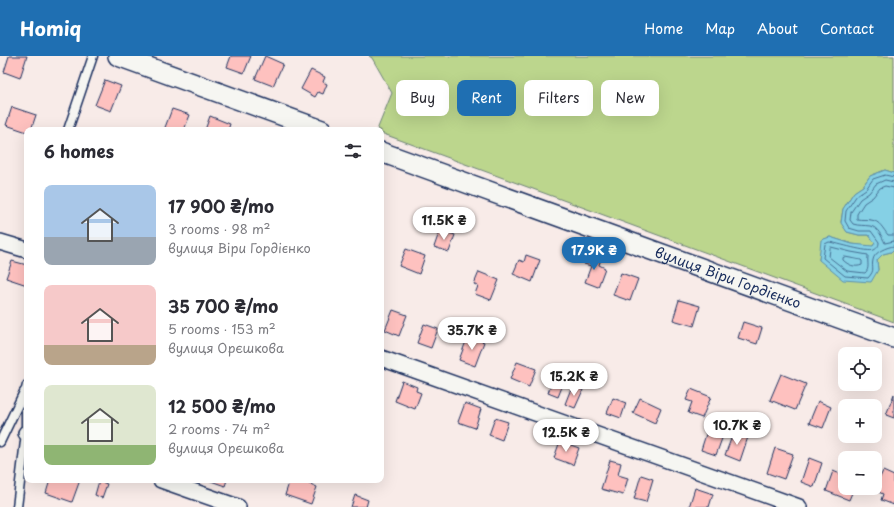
<!DOCTYPE html>
<meta charset="utf-8">
<style>
:root{--surface:#fff;--page:#f2f2f3;--text:#2b2b33;--muted:#7c7c81;--accent:#1f6fb2}
body{margin:0;font-family:"Playpen Sans",sans-serif;background:var(--page);color:var(--text);height:100vh;display:flex;flex-direction:column;font-size:15px;white-space:nowrap}
*{box-sizing:border-box;margin:0}
p{font-size:13px;color:var(--muted)}
.icon{flex:none;width:22px;height:22px;fill:none;stroke:currentColor;stroke-width:2;stroke-linecap:round;stroke-linejoin:round}
.map{position:relative;flex:1;overflow:hidden}
.side{position:absolute;left:24px;top:71px;width:360px;height:356px;display:flex;flex-direction:column;background:var(--surface);border-radius:8px;box-shadow:0 4px 16px #0002}
.side>*{flex:none}
.hud{position:absolute;left:396px;top:24px;width:380px;height:36px;display:flex;gap:8px}
.fabs{position:absolute;left:838px;top:291px;display:grid;gap:8px}
.fabs a{display:grid;place-items:center;width:44px;height:44px;border-radius:8px;background:var(--surface);box-shadow:0 4px 16px #0002;font-size:20px}
.price{position:absolute;translate:-50% -34px;padding:0 9px;border-radius:14px;background:#fff;color:#222;font-size:13px;line-height:26px;filter:drop-shadow(0 1px 2px #0008)}
.price::after{content:'';position:absolute;left:50%;top:24px;width:12px;height:9px;margin-left:-6px;background:inherit;clip-path:polygon(0 0,100% 0,50% 100%)}
.price.selected{background:var(--accent);color:#fff}
ul{padding:0;list-style:none}
li{display:flex;align-items:center;gap:12px;height:100px;padding:0 20px}
li span{display:grid;place-items:center;flex:none;width:112px;height:80px;border-radius:8px;color:#555}
li>.icon{margin-inline-start:auto}
span .icon{width:48px;height:48px;fill:#fffc;stroke-width:1}
li b{font-size:17px}
h2{display:flex;justify-content:space-between;align-items:center;height:48px;padding:0 20px;font-size:17px}
.tag{padding:0 14px;border-radius:8px;background:var(--surface);box-shadow:0 4px 16px #0002;font-size:14px;line-height:36px}
.tag.selected{background:var(--accent);color:#fff}
header{display:flex;align-items:center;gap:24px;box-sizing:border-box;height:56px;padding:0 20px;background:var(--accent);color:#fff}
header strong{font-size:19px}
nav{display:flex;gap:22px;margin-inline-start:auto;font-size:14px}
.map>svg:first-child{display:block}
.green{fill:#bcd68d;stroke:#6c8276}
.water{fill:#85d0e5;stroke:#5b90af}
.lines{fill:none;stroke-linecap:round;stroke-linejoin:round}
.shore{stroke:#456f94;stroke-width:1}
.building{fill:#fec1bf;stroke:#1b2f5e}
.service-casing{stroke:#1b2f5e;stroke-width:11}
.minor-casing{stroke:#1b2f5e;stroke-width:18}
.tertiary-casing{stroke:#1b2f5e;stroke-width:22}
.service{stroke:#f6f6f2;stroke-width:8}
.minor{stroke:#f6f6f2;stroke-width:15}
.tertiary{stroke:#f6f6f2;stroke-width:19}
.labels{text-anchor:middle;stroke-width:3;stroke-linejoin:round;paint-order:stroke}
.street-label{font-size:14px;fill:#1b2f5e;stroke:#f6f6f2}
</style>
<header>
<strong>Homiq</strong>
<nav><a>Home</a><a>Map</a><a>About</a><a>Contact</a></nav>
</header>
<div class="map">
<svg width="894" height="451" viewBox="0 0 894 451">
<rect width="100%" height="100%" fill="#f8ebe8"/>
<filter id="ink" filterUnits="userSpaceOnUse"><feTurbulence type="fractalNoise" baseFrequency=".025" numOctaves="2"/><feDisplacementMap in="SourceGraphic" scale="8" xChannelSelector="R" yChannelSelector="G"/><feConvolveMatrix kernelMatrix="1 2 1 2 8 2 1 2 1" color-interpolation-filters="sRGB"/></filter>
<g filter="url(#ink)">
<path class="green" d="M369,0H894V117L885,114L870,120L863,130L854,136L843,153L841,166L847,176L859,179H869L875,187L872,191L852,188L830,181L822,184L819,204L878,214L877,204L883,198L891,196L894,193V266L381,77V74H377L392,37L372,2Z"/>
<path class="water" d="M885,114L894,117V193L891,196L883,198L877,204L878,214L871,226L843,224L819,204L821,184L830,181L852,188L873,190L875,187L869,179H859L847,176L841,167L843,153L854,136L863,130L870,120Z"/>
<g class="lines">
<path class="shore" d="M894,121L885,119L873,123L866,133L857,139L846,155L845,165L849,172L859,175H871L879,186C879,189 878,192 874,194C868,197 837,187 829,186L825,188L823,202L845,220L868,222C876,213 871,213 873,204C874,196 887,191 894,190
M894,126L885,124L876,128L869,137L860,143L851,156L850,164L853,168C859,170 864,169 870,170C878,171 882,181 885,187L894,185
M894,132L885,130L880,132L873,141L864,147L857,158V163C862,164 866,163 871,164C880,165 883,173 888,179H894
M831,191L851,196L868,199V201C867,206 870,213 865,217L847,215L829,201L830,193Z
M845,201L861,204L862,205V209C855,212 848,209 843,204V202Z"/>
</g>
<path class="building" d="M9,0H27L20,22L4,16Z
M231,0H251L244,17L227,11Z
M265,0L283,8L273,30L255,23Z
M311,14L325,21L323,26L327,28L323,38L318,36L315,41L301,33Z
M105,24L121,30L111,55L95,49Z
M12,51L36,59L31,74H27V76L6,69Z
M172,53L190,59L184,74H164Z
M210,60L230,68L228,74H205Z
M440,174L455,179L449,196L434,191Z
M406,193L425,200L419,218L399,210Z
M588,198L601,203L599,209L605,212L598,231L585,226L591,210L584,208Z
M526,199L540,204L532,226L513,218L519,204L524,206Z
M12,205L27,209V229L6,222Z
M479,216L499,224L491,244L475,238L478,230L474,228Z
M621,217L638,223L630,245L613,239Z
M679,244L700,250L694,270L673,264Z
M393,254L407,259L399,280L385,274Z
M743,266L762,272L757,288L738,282Z
M424,268L438,273L431,292L417,287Z
M468,280L484,286L475,310L459,304Z
M517,306L536,313L529,331L510,323Z
M551,310L568,316L558,341L548,337L553,322L548,320Z
M781,318L806,328L795,354L770,344Z
M402,325L417,331L416,335L421,337L415,353L395,345Z
M572,330L583,334L575,352L565,348Z
M691,333L711,341L702,362L688,357L692,346L686,344Z
M894,338V362L886,359Z
M613,342L626,347L621,362L607,357Z
M640,342L661,352L655,367L633,357Z
M818,345L831,351L823,372L809,367Z
M465,347L481,353L475,372L458,366Z
M495,362L508,366L502,384L489,379Z
M708,372L724,377L716,399L701,394Z
M734,375L748,381L740,405L725,399Z
M560,385L579,392L573,409L554,402Z
M775,392L793,398L784,423L767,417Z
M809,402L822,407L814,431L801,426Z
M610,404L621,407L618,419L628,422L623,439L601,433Z
M833,415L845,420V432H854L849,444L826,435Z
M883,415L894,420V449L881,444L883,438L874,434Z
M641,419L653,423L646,446L634,443Z
M50,424H80L72,446L46,437Z
M208,424H227L225,430Z
M290,424H306V426L317,431L311,448L285,439Z
M99,425L107,428L102,442L95,439Z
M695,432L713,438L709,451H689Z
M355,439L368,444L366,451H351Z"/>
<g class="lines">
<g class="service-casing">
<path id="service" d="M68,74L93,0
M0,386L24,336
M17,451L26,377V333L27,329"/>
</g>
<g class="minor-casing">
<path id="minor" d="M0,186L27,194
M381,302L799,451
M26,377L27,378
M161,424L238,451"/>
</g>
<g class="tertiary-casing">
<g id="tertiary">
<path d="M118,0L322,74"/>
<path id="s1" d="M381,96L894,282"/>
</g>
</g>
<use href="#service" class="service"/>
<use href="#minor" class="minor"/>
<use href="#tertiary" class="tertiary"/>
</g>
</g>
<g class="labels">
<g class="street-label">
<text dy="5" stroke="none"><textPath href="#s1" startOffset="369">вулиця Віри Гордієнко</textPath></text>
</g>
</g>
</svg>
<div class="fabs">
<a><svg class="icon" aria-label="locate" viewBox="0 0 24 24"><circle cx="12" cy="12" r="6"/><path d="M12 2v4M12 18v4M2 12h4M18 12h4"/></svg></a>
<a>+</a>
<a>−</a>
</div>
<b class="price" style="left:444px;top:185px">11.5K ₴</b>
<b class="price selected" style="left:594px;top:215px">17.9K ₴</b>
<b class="price" style="left:472px;top:295px">35.7K ₴</b>
<b class="price" style="left:574px;top:341px">15.2K ₴</b>
<b class="price" style="left:737px;top:390px">10.7K ₴</b>
<b class="price" style="left:566px;top:397px">12.5K ₴</b>
<div class="hud">
<a class="tag">Buy</a>
<a class="tag selected">Rent</a>
<a class="tag">Filters</a>
<a class="tag">New</a>
</div>
<section class="side">
<h2>6 homes<svg class="icon" aria-label="filters" viewBox="0 0 24 24"><path d="M4 7h16M4 17h16"/><circle cx="9" cy="7" r="2"/><circle cx="15" cy="17" r="2"/></svg></h2>
<ul>
<li><span style="background:linear-gradient(#a9c7e8 65%,#9aa5b1 0)"><svg class="icon" aria-label="home" viewBox="0 0 24 24"><path d="M3 11l9-7 9 7M6 9v11h12V9"/></svg></span><div><b>17 900 ₴/mo</b><p>3 rooms · 98 m²</p><p>вулиця Віри Гордієнко</p></div></li>
<li><span style="background:linear-gradient(#f6c9c9 75%,#b9a48a 0)"><svg class="icon" aria-label="home" viewBox="0 0 24 24"><path d="M3 11l9-7 9 7M6 9v11h12V9"/></svg></span><div><b>35 700 ₴/mo</b><p>5 rooms · 153 m²</p><p>вулиця Орєшкова</p></div></li>
<li><span style="background:linear-gradient(#dfe7d0 75%,#8fb573 0)"><svg class="icon" aria-label="home" viewBox="0 0 24 24"><path d="M3 11l9-7 9 7M6 9v11h12V9"/></svg></span><div><b>12 500 ₴/mo</b><p>2 rooms · 74 m²</p><p>вулиця Орєшкова</p></div></li>
</ul>
</section>
</div>
